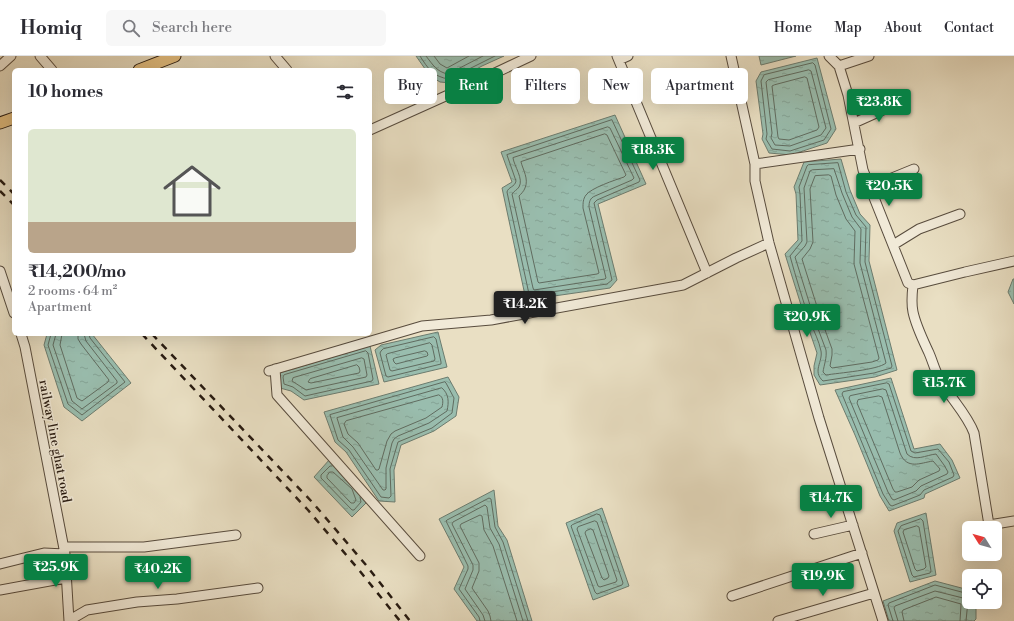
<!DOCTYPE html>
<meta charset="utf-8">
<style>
:root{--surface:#fff;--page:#f7f7f7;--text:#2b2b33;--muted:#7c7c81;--line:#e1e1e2;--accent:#0b8043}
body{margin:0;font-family:"Libre Bodoni",serif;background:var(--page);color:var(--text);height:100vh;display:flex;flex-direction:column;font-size:15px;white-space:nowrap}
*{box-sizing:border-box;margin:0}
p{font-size:13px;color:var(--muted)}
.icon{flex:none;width:22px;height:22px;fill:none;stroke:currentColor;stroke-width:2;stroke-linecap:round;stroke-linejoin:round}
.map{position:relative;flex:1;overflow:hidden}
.side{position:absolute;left:12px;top:12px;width:360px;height:268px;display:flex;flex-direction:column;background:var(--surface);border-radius:6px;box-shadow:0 4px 16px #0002}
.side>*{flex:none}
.top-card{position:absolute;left:384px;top:12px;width:380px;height:36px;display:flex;gap:8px}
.needle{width:26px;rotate:307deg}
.tools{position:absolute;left:962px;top:465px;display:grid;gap:8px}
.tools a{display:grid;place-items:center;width:40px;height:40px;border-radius:6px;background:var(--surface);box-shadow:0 4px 16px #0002;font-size:20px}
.price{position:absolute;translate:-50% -34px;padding:0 9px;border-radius:4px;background:var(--accent);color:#fff;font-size:13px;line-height:26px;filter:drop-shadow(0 1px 2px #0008)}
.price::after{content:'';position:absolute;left:50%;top:24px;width:12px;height:9px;margin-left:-6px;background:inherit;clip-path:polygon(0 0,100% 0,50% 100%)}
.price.selected{background:#222;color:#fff}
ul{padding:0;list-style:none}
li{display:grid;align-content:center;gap:8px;height:212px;padding:0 16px}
li span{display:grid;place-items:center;height:124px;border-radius:6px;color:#555}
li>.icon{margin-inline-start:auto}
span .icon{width:72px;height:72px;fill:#fffc;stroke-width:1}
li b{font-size:17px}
h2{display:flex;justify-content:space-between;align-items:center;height:48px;padding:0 16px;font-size:17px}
.pill{padding:0 14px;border-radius:6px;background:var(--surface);box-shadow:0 4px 16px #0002;font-size:14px;line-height:36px}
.pill.selected{background:var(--accent);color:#fff}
header{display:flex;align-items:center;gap:24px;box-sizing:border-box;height:56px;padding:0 20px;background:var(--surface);border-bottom:1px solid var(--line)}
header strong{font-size:19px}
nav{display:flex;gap:22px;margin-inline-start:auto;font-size:14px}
.search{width:280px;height:36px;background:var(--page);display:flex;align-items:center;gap:10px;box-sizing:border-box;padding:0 14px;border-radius:6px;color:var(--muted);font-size:15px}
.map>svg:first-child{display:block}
.water{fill:url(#water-ripples);stroke:#6c7c6f}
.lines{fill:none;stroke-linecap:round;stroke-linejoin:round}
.shore{stroke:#606c60;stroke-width:1}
.minor-casing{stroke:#584c3e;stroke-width:11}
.major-casing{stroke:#281b11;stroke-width:13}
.minor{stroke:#f1ead8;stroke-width:9}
.major{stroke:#e4c082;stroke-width:11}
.rail{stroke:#281b11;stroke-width:2.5;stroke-dasharray:7 7;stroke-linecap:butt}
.labels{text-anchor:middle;stroke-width:3;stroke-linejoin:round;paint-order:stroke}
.street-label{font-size:13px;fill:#281b11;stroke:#f1ead8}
</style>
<header>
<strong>Homiq</strong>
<div class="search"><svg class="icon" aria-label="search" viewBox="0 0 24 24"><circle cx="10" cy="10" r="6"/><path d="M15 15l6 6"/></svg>Search here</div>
<nav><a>Home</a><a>Map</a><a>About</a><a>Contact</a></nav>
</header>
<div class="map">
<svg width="1014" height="565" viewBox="0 0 1014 565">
<defs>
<pattern id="water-ripples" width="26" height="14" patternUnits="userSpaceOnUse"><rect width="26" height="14" fill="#99bdae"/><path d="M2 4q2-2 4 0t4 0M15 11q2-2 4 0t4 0" fill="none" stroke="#84a295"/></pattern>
</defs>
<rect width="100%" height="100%" fill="#e9dfc3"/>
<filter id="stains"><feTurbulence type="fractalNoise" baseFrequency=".005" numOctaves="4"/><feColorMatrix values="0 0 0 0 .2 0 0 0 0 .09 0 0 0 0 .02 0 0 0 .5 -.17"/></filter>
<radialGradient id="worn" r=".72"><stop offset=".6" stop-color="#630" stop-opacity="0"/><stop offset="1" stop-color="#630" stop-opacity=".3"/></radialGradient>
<path class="water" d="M416,0H504L482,10L451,27L440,26L430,20Z
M759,0H796L761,9Z
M817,2L836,73L827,87L791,99L769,97L762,83L763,78L756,25L761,16Z
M615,59L646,128L598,148L617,224L610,232L526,244L502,132L512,126L501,96Z
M841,103L850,134L860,158L870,169L869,205L897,314L875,321L820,329L814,319V310L817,297L806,265L785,198L798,184L796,138L794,131L804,106Z
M1013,223H1014V248L1008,236Z
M438,276L447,311L384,326L375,294L381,289Z
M47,278H92L131,327L82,365L64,351L44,289Z
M370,290L379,328L304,344L291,335L280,332L279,317Z
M448,321L459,341L456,360L434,375L401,389L394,414L395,446L379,445L346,396L335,386L324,356Z
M891,322L914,393L940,388L952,404L960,422L925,438L924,442L889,455L880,440L855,379L835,334Z
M330,403L360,428L366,447L352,461L314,421Z
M494,434L498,470L507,484L532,565H477L454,533L464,511L439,463Z
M602,452L629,530L593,544L566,467Z
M926,457L936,519L910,526L894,475L897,467Z
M935,525L969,534V546H976V563L974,565H889L883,545Z"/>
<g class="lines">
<path class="shore" d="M420,0C428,13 434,21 449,23L495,0
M426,0C433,9 437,16 448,18L483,0
M434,0L440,8L447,12L469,0
M813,7L815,9L831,73L824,84L790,95L772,93L766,83L767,78L761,25L764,19Z
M809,14L811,15L826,72L821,79L790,90L775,89L771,82L772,77L766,26L768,24Z
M805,21L807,22L819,71L817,74L789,84L779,83L778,81L772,30L774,29Z
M612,64L640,124L639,126L597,144L594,147L612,224L607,228L530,239L529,238L507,136C508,131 515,131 516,125L507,99Z
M608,71L610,72L634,122L632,124L595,140C590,142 589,146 589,151L606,222L605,223L534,234L533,232L512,138C514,135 517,134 519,131C524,123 514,110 513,102Z
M605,78L607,79L626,119L624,121C615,124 591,132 586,139C583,143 583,147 583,152L599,217L597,218L539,227L538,226L519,140C521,138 524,135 525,132C529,123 523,114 521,106Z
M838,107L846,136L856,159L866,171L865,206L892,310L891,312L874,317L823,325C812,315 823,306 821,295C819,285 814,275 810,266C803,244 796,222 790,200L802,185L800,138L799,131L807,110L808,109Z
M834,113L842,137L852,161L861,173L860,207L886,307C878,314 838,317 826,319L823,316C824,309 827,302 826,294L814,262L795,201L805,190L807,186L804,132L810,115L812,114Z
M829,119L831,120L836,139L846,163L855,175L854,208L879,302L878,304L872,306L832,312L830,310L832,299V293L820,260L802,203L810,193L813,186L810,133L815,120Z
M51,278L48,289L68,348L82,359L125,326L90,282L89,278
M56,278L53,289L72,345L82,353L117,327V325L86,285L84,278
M62,278L60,289L77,342L82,345L108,326L109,324L81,288L78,283V278
M434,281L436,283L441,306V308L388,321L386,320L380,297L381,295L383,293Z
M430,287L432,289L435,303L434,305L392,315L390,314L386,299L387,298Z
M366,295L368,297L373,323L372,325L305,340L293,331L284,328L283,321L284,319Z
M425,295L427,296L428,299L427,300L396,308L394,306L393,303L395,302Z
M362,302L364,303L367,319L366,321L306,334L292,325L293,322Z
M357,309L359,311L360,315L359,317L311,327L308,326L310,323Z
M445,326L446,327L454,342L452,357L432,372L398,386L390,413L391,440L389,442L381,441L349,394L338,384L330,359Z
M887,327L889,328L911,395L915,397L938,393L949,406L954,419L953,421L924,434L920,439L892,450L890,449L883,438L842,338L843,336Z
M442,332C449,338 449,346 447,355L429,367L398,380L394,383L392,387L386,412V433L385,434H383L353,391L343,381L337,362Z
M883,333L886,334L907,398C915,406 926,399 936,398L944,409L948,416L947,418L921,430L916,435L894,444L892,443L888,436L849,342L850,340Z
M439,339C444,341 443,347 442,351L426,362L395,375L391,378L387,385L379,413L378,414H376L358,387L348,378L344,368L346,365Z
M879,340L882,341L900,397C907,414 920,407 933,405L940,413L939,415L919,424L912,431L897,436H895L893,433L857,347L858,344Z
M332,410H330L321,419V422L352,454H354L361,446L360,441
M330,416H333L352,433L356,444L354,447H351L327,422V420Z
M597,458L600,459L623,527L622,529L597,538L595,536L571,470L572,469Z
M921,463L923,465L931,515L930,517L914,521L912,519L898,475L901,470Z
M595,465L597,466L617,524L616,526L600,531L598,530L577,473L578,471Z
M917,470L919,471L926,511L924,513L917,515L915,513L903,476L904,474Z
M591,473L593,474L609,520L608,522L604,524L602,522L585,477L586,475Z
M480,565L479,561L459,533L468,513V510L446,465L447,464L489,442L491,443L495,471L503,486L528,565
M485,565L483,559L465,533L473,514V509L452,468L453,466L485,449L487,451L490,472L499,488L523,565
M491,565L490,560L488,555L472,532L479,515V507L460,470L461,468L480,459L482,460L484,474L493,490L517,565
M893,565L888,549L889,547L935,529L969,538
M898,565L894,552L895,550L935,535L967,543L968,545L966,565
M904,565L902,556L903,554L936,541L961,548V549L960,565"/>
<g class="minor-casing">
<path id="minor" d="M40,0L52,14
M275,0L287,14
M617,0L707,217
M731,0L755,108V125L769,187L819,362L883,565
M829,0L839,10L848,39L863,114L908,227L913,229L965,216L1014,205
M619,4L628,0
M0,10L11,0
M839,10L869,0
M854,67L894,49
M370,74L459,34L531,0
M755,108L860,93
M870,131L914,113
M893,189L919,173L960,158
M0,215L14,257
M913,229C912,238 911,247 913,256C916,270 923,284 929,297C933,306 935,316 941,325C951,343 967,358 974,377L989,469L1014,465
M21,278L25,291L65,498L69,565
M275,313L277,339L420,500
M269,315L422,270L491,264L683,229L736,202L769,187
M814,478L853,469
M64,491H144L236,479
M0,508L44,497L65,498
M0,534L66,522
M732,540L862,497
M71,565L75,561L87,554L137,546L177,543L258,532
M778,565L874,537"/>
</g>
<g class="major-casing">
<path id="major" d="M139,14L175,0
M0,67L14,62"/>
</g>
<use href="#minor" class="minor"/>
<use href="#major" class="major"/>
<path class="rail" d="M0,124L14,138
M0,135L14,149
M142,278L308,454L359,514L400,565
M152,278L313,447L366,509L410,565"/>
</g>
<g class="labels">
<g class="street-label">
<text transform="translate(56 385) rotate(79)" y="5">railway line ghat road</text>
</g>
</g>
<rect width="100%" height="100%" filter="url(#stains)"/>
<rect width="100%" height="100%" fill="url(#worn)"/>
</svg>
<div class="tools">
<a><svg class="needle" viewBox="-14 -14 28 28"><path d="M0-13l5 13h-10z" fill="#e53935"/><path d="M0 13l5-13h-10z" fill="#7c7c81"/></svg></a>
<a><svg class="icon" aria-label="locate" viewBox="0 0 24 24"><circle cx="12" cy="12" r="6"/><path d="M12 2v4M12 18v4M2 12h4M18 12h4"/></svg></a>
</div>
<b class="price" style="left:879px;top:67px">₹23.8K</b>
<b class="price" style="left:653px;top:115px">₹18.3K</b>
<b class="price" style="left:889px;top:151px">₹20.5K</b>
<b class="price selected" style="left:525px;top:269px">₹14.2K</b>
<b class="price" style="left:807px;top:282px">₹20.9K</b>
<b class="price" style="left:944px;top:348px">₹15.7K</b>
<b class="price" style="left:831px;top:463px">₹14.7K</b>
<b class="price" style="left:56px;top:532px">₹25.9K</b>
<b class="price" style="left:158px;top:534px">₹40.2K</b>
<b class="price" style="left:823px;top:541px">₹19.9K</b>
<div class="top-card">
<a class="pill">Buy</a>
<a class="pill selected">Rent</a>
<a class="pill">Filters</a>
<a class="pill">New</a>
<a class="pill">Apartment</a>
</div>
<section class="side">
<h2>10 homes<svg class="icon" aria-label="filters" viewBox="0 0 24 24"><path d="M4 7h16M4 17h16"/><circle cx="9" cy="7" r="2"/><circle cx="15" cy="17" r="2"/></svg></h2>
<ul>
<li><span style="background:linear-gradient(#dfe7d0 75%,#b9a48a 0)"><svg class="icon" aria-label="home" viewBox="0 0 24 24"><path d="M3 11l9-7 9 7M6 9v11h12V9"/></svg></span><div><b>₹14,200/mo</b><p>2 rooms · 64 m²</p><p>Apartment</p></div></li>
</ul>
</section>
</div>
